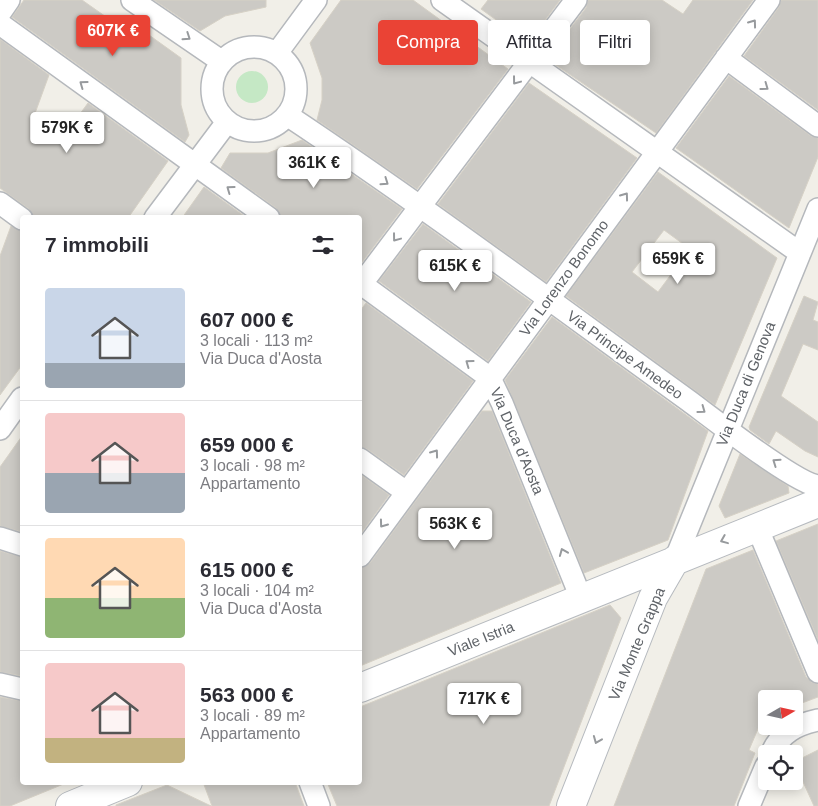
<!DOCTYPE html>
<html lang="it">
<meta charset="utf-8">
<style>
:root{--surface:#fff;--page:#f7f7f7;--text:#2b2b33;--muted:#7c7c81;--line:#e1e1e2;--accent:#ea4335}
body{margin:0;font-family:Helvetica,sans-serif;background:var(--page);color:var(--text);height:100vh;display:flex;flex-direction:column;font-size:19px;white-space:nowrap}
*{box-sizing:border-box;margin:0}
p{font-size:16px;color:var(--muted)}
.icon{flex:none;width:28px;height:28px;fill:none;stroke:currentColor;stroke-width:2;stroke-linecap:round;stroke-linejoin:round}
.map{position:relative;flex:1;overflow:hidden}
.drawer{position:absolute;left:20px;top:215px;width:342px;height:570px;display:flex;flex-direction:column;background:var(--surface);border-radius:5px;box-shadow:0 2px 12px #0003}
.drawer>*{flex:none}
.banner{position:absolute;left:378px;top:20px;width:365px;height:45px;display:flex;gap:10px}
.needle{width:32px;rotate:81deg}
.buttons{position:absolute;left:758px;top:690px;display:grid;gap:10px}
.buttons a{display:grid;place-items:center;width:45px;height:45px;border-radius:5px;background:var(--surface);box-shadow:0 2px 12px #0003;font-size:25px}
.price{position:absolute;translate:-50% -42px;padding:0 11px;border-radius:5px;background:#fff;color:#222;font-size:16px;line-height:32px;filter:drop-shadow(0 1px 2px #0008)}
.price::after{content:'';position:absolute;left:50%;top:30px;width:15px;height:11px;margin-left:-8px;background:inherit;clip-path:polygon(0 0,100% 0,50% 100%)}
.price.selected{background:var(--accent);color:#fff}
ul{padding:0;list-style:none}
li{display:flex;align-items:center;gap:15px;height:125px;padding:0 25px}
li+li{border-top:1px solid var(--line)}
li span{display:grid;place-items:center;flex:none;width:140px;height:100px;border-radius:5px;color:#555}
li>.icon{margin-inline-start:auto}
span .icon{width:60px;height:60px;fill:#fffc;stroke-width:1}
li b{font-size:21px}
h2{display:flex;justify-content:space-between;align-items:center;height:60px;padding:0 25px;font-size:21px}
.tag{padding:0 18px;border-radius:5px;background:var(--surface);box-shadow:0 2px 12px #0003;font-size:18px;line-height:45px}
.tag.selected{background:var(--accent);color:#fff}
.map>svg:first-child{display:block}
.green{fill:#c5e8c5}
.building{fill:#cccac5;stroke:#d6d1c6;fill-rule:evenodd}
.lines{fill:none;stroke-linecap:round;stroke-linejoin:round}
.street-casing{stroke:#b5b8bc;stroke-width:24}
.secondary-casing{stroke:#b6babf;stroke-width:30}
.street{stroke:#fff;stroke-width:21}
.secondary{stroke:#fff;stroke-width:28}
.oneway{stroke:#979a9d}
.labels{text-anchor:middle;stroke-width:5;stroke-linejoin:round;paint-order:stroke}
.street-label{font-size:15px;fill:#5f6368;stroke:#fff}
</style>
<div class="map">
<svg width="818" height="806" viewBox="0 0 818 806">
<rect width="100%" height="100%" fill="#f1efe8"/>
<path class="green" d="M236 87a16 16 0 1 1 32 0a16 16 0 1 1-32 0Z"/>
<path class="building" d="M24,0H82L136,38L142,30L181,58V105L189,135L185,142L12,17Z
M154,0H266V7L225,16L200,31Z
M341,0H413L508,69L417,189L317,120L322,100V78L310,43Z
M488,0H560L528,43L481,9Z
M588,0H662L683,14L693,0H753L656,133L547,59L586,8Z
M781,0H818V110L744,56L779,7Z
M0,39L49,75L34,116L63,137L88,103L168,161L128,218H34L29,209L0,188Z
M729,76L811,136L818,138V157L789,228L676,148Z
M529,83L637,158L546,282L438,204Z
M302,140L402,209L360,265V218H281L276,208L221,168L230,153H268Z
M658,172L777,258L715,405L566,296ZM664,230L690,249L658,292L632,272Z
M204,187L247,218H182Z
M423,224L531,302L488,361L379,281Z
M11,226L22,231V365L0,395V256Z
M804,296L818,302L813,320L818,322V350L803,344L781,396L818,422V457L805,451L776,431L769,444L750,430L749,427Z
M366,303L473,381L404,475L367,449L360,447V311Z
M552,317L708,431L668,540L584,573L505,380Z
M482,411H492L561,583L360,666V568L370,563Z
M22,436V532L0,526V467Z
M740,454L788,486L789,493L725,518L719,506Z
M360,474L389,495L360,535Z
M818,524V640L776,541Z
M753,550L806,677L811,682L818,684V697L794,706V699H766V715L763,717L749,750L755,753L734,806H614L706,569Z
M0,551L22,557V676L0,672Z
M610,605L621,618L549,806H337L327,782H360V707Z
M0,697L22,701V782L66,783L10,806H0Z
M818,750V806H814L794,762Z
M203,782H295L304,806H212Z
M167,785L211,806H116V805Z"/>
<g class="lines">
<g class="street-casing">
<path id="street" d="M132,0L221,61
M442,0L800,253
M0,13L9,0
M0,24L269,218
M212 89a42 42 0 1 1 84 0a42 42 0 1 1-84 0Z
M277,53L316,0
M726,58L818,126
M287,115C424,206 556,305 689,401C712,418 795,483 818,486
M0,203L22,219
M155,218L227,122
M360,283L490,378L502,403L581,598
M360,286L576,0
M0,429L22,398
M360,459L406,492
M757,527L818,672
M0,538L22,545
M360,556L769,0
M675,560L818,209
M0,684L22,689
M771,754C781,732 796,725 818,720
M310,782L319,806
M749,806L766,766"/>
</g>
<g class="secondary-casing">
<path id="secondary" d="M360,688L818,503
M70,806L128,782
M571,806L653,598L675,560"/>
</g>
<use href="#street" class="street"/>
<use href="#secondary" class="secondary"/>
</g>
<defs><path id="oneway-chevron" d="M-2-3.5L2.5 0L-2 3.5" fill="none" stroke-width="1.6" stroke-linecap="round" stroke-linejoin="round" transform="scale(1.25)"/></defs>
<g class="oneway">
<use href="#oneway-chevron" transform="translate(753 23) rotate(-54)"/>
<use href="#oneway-chevron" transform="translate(187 37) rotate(34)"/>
<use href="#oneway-chevron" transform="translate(516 81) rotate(127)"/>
<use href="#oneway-chevron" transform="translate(83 84) rotate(-144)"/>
<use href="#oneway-chevron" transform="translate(765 87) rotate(36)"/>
<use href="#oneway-chevron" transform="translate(385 182) rotate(35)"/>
<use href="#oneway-chevron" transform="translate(230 189) rotate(-144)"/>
<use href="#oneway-chevron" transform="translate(625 196) rotate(-54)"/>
<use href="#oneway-chevron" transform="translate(396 238) rotate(127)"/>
<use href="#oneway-chevron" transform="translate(469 363) rotate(-144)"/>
<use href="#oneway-chevron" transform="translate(702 410) rotate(36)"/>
<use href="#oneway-chevron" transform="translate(435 453) rotate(-54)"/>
<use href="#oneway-chevron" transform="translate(776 462) rotate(-145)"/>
<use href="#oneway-chevron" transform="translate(383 524) rotate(126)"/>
<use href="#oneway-chevron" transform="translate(724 540) rotate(158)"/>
<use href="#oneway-chevron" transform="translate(563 552) rotate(-112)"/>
<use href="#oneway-chevron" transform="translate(597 740) rotate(112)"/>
</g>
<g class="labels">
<g class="street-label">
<text transform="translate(564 278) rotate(-54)" y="5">Via Lorenzo Bonomo</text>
<text transform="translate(625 355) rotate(36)" y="5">Via Principe Amedeo</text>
<text transform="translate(746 384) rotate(-68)" y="5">Via Duca di Genova</text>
<text transform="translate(517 441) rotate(67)" y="5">Via Duca d'Aosta</text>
<text transform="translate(481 639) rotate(-22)" y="5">Viale Istria</text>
<text transform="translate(637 644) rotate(-67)" y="5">Via Monte Grappa</text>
</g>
</g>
</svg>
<div class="buttons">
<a><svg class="needle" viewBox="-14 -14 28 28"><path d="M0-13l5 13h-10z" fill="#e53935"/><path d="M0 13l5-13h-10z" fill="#7c7c81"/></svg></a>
<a><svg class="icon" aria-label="locate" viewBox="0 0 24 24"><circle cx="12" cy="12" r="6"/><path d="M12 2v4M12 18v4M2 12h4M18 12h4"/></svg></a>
</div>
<b class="price selected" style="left:113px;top:57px">607K €</b>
<b class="price" style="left:67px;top:154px">579K €</b>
<b class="price" style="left:314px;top:189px">361K €</b>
<b class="price" style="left:678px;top:285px">659K €</b>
<b class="price" style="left:455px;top:292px">615K €</b>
<b class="price" style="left:455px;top:550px">563K €</b>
<b class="price" style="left:484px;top:725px">717K €</b>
<div class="banner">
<a class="tag selected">Compra</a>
<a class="tag">Affitta</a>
<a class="tag">Filtri</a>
</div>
<section class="drawer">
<h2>7 immobili<svg class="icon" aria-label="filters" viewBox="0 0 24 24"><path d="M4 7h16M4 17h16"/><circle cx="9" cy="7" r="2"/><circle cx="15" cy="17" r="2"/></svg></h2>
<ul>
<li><span style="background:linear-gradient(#c9d6e8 75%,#9aa5b1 0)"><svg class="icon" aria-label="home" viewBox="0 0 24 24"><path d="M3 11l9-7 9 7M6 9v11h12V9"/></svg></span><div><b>607 000 €</b><p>3 locali · 113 m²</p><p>Via Duca d'Aosta</p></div></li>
<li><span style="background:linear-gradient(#f6c9c9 60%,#9aa5b1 0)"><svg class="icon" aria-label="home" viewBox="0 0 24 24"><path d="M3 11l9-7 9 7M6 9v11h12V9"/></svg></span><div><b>659 000 €</b><p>3 locali · 98 m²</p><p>Appartamento</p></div></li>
<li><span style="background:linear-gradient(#ffd9b3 60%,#8fb573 0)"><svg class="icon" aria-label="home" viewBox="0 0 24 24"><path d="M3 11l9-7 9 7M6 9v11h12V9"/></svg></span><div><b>615 000 €</b><p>3 locali · 104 m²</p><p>Via Duca d'Aosta</p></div></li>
<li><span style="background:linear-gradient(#f6c9c9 75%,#c2b280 0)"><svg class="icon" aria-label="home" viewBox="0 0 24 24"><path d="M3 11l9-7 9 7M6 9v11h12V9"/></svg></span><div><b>563 000 €</b><p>3 locali · 89 m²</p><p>Appartamento</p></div></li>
</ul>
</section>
</div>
